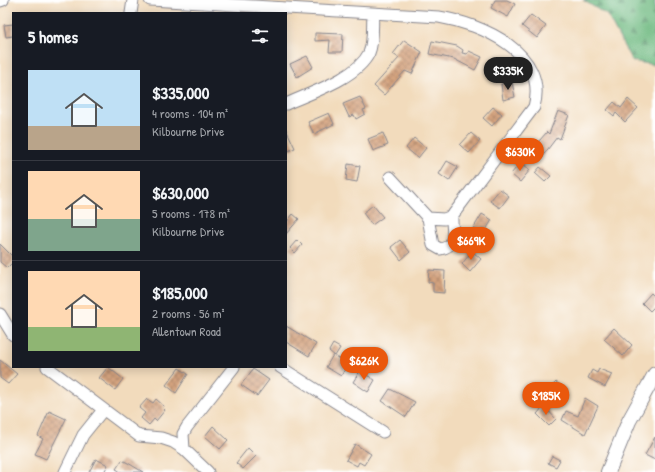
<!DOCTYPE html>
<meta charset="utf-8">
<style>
:root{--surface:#171b24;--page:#242831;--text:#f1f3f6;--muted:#9ea1a6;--line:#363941;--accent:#ea580c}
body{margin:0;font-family:"Patrick Hand",sans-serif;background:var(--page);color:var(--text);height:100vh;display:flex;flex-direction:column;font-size:15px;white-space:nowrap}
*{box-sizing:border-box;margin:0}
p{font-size:13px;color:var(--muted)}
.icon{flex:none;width:22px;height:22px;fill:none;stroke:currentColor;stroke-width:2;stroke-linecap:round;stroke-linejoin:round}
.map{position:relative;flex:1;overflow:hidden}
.details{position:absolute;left:12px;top:12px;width:275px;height:356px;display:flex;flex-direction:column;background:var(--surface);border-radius:0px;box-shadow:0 2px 10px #0003}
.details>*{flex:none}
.price{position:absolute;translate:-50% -34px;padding:0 9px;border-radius:14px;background:var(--accent);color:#fff;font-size:13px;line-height:26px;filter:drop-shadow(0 1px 2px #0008)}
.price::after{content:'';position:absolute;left:50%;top:24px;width:12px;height:9px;margin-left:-6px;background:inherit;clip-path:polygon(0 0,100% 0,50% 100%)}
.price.active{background:#222;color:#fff}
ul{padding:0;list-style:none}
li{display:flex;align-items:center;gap:12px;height:100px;padding:0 16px}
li+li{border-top:1px solid var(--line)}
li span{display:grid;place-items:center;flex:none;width:112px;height:80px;border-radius:0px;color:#555}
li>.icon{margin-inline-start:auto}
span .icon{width:48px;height:48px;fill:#fffc;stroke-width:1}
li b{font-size:17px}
h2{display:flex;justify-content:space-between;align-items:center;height:48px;padding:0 16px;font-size:17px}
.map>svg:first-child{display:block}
.forest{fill:url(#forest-firs);stroke:#467470}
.building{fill:url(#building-cross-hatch)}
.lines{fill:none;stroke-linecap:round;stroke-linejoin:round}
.minor-casing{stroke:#86858d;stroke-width:13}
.major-casing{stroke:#86858d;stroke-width:16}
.minor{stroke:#fff;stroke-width:11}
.major{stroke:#fff;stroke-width:14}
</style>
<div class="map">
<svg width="655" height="472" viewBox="0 0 655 472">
<defs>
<pattern id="forest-firs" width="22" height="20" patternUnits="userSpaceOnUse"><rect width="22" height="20" fill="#70ba81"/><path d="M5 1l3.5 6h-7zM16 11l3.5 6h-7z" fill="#5b986d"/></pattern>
<pattern id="building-cross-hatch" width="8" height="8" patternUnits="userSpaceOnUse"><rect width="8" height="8" fill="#d4a37e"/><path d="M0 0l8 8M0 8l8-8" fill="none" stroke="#ab856a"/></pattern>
</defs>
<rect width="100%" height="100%" fill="#fff"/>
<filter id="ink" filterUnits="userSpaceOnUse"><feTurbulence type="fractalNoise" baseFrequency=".025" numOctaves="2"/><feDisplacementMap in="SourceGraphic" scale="8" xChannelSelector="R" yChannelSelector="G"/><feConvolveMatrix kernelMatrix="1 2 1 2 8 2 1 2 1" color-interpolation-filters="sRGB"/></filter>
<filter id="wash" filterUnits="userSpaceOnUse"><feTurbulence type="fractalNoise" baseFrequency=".012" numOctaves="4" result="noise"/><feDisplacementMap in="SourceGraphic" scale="16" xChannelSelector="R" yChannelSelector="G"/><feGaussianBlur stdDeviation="0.9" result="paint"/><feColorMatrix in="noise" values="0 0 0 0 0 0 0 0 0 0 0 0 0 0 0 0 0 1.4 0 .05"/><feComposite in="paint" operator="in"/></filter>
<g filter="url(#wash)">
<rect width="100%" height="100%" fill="#f2dbbc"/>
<path class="forest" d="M583,0H655V65L632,61L607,15Z"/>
<g id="blocks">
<path class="building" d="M495,0H507L515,4L508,17L491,8Z
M531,15L546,26L537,38L522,26Z
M13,24V36L6,37L4,25Z
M315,33L343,34L342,52H329L330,40L315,41Z
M404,40L422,52L412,74L405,71L384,95L374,86L399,58L393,54Z
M432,41L457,46L463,50L462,53L467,54L469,51L482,57L475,70L454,59L429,54Z
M307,56L313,67L297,77L290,64Z
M512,82L515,97L503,100L501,84Z
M360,97L366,109L363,110L365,114L356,119L354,115L349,117L343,104Z
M628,99L638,108L625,122L616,113L614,116L607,110L614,102L621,108Z
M493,107L502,114L492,126L483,118Z
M558,111L569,115L560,139L557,137L541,158L531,150L547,132L549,134Z
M329,113L334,124L314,134L308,122Z
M286,129L295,148L286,152Z
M383,133L388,145L373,151L368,139Z
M471,133L480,141L469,153L460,145Z
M414,138L426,148L418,158L406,148Z
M447,161L458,167L449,181L439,174Z
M521,162L530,170L520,182L511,174Z
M348,164L360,166L357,182L346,180Z
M540,167L551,176L545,182L535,173Z
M500,189L509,196L500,208L490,201Z
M373,205L383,217L372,225L363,213Z
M293,214L299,219L286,234V223Z
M482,214L492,220L481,238L471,232Z
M297,240L302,245L295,253L290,248Z
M400,240L410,252L401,260L391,247Z
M0,244L13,257V262L7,268L0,262Z
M472,251L481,259L470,272L462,264Z
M429,270L445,271L444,293L433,292V283L428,282Z
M651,293L655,297V306L650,311L642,303Z
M286,326L316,344L309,356L286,342Z
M614,328L632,345L623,356L604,339Z
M333,344L340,348L335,356L329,351Z
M333,355L348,364L341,376L326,367Z
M0,360L17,374L8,384L0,378Z
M108,367L123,379L115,390L99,378Z
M179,368L188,374L176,393L166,385Z
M253,369L269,380L257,396L241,385Z
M599,369L612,374L605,387L588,378L592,370L597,373Z
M360,371L375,380L368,392L353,382Z
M556,382L567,390L558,400L548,390Z
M390,389L415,402L406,417L382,401Z
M585,398L598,406L585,434L562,420L566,411L578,416Z
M147,399L153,403L156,399L164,406L163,408L165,410L156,421L154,419L149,425L141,418L145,413L139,408Z
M544,406L556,419L549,426L537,414Z
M49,411L66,419L46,459L35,454L43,439L38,436Z
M213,426L228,440L220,449L205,436Z
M655,437V460L645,455Z
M355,444L371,454L364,465L359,462L357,466L346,460Z
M248,448L256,456L243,469L236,463Z
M552,456L560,460L556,467L548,463Z
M96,459L108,465L104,472H89Z
M122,460L128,463L143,472H121L116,469Z"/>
</g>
</g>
<g filter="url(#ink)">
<use href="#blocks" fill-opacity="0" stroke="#86858d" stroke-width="1"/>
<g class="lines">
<g class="minor-casing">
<path id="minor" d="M150,0L439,17C482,24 549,53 534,107L452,216L444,219L428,218L390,177
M0,1L3,0
M131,13L133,0
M286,104C310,93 357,78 369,53C374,41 372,26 373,14
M428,218L433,245L440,249C459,246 451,230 452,216
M0,314L13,335
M47,367L139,436L161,438L173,442L184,449L208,472
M280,367L383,432
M184,449L183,434L187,427L234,367
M65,472L83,435L103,410"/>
</g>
<g class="major-casing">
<path id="major" d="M608,472L629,421L655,374"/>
</g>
<use href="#minor" class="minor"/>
<use href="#major" class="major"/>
</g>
</g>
</svg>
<b class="price active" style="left:508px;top:91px">$335K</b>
<b class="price" style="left:520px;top:172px">$630K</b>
<b class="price" style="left:471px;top:261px">$669K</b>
<b class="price" style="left:364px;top:381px">$626K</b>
<b class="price" style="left:546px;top:416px">$185K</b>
<section class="details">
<h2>5 homes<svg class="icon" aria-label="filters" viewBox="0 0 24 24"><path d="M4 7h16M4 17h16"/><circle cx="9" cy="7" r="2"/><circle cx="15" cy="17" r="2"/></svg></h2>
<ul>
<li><span style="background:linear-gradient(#bfe0f5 70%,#b9a48a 0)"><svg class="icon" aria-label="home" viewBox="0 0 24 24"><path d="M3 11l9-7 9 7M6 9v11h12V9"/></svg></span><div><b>$335,000</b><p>4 rooms · 104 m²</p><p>Kilbourne Drive</p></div></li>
<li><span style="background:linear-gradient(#ffd9b3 60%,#7fa58c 0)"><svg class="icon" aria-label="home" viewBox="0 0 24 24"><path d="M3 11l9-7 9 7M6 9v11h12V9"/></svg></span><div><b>$630,000</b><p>5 rooms · 178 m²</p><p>Kilbourne Drive</p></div></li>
<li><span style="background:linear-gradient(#ffd9b3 70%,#8fb573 0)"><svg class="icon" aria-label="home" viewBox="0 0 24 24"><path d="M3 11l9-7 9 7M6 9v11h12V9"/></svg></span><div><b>$185,000</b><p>2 rooms · 56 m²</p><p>Allentown Road</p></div></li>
</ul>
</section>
</div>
